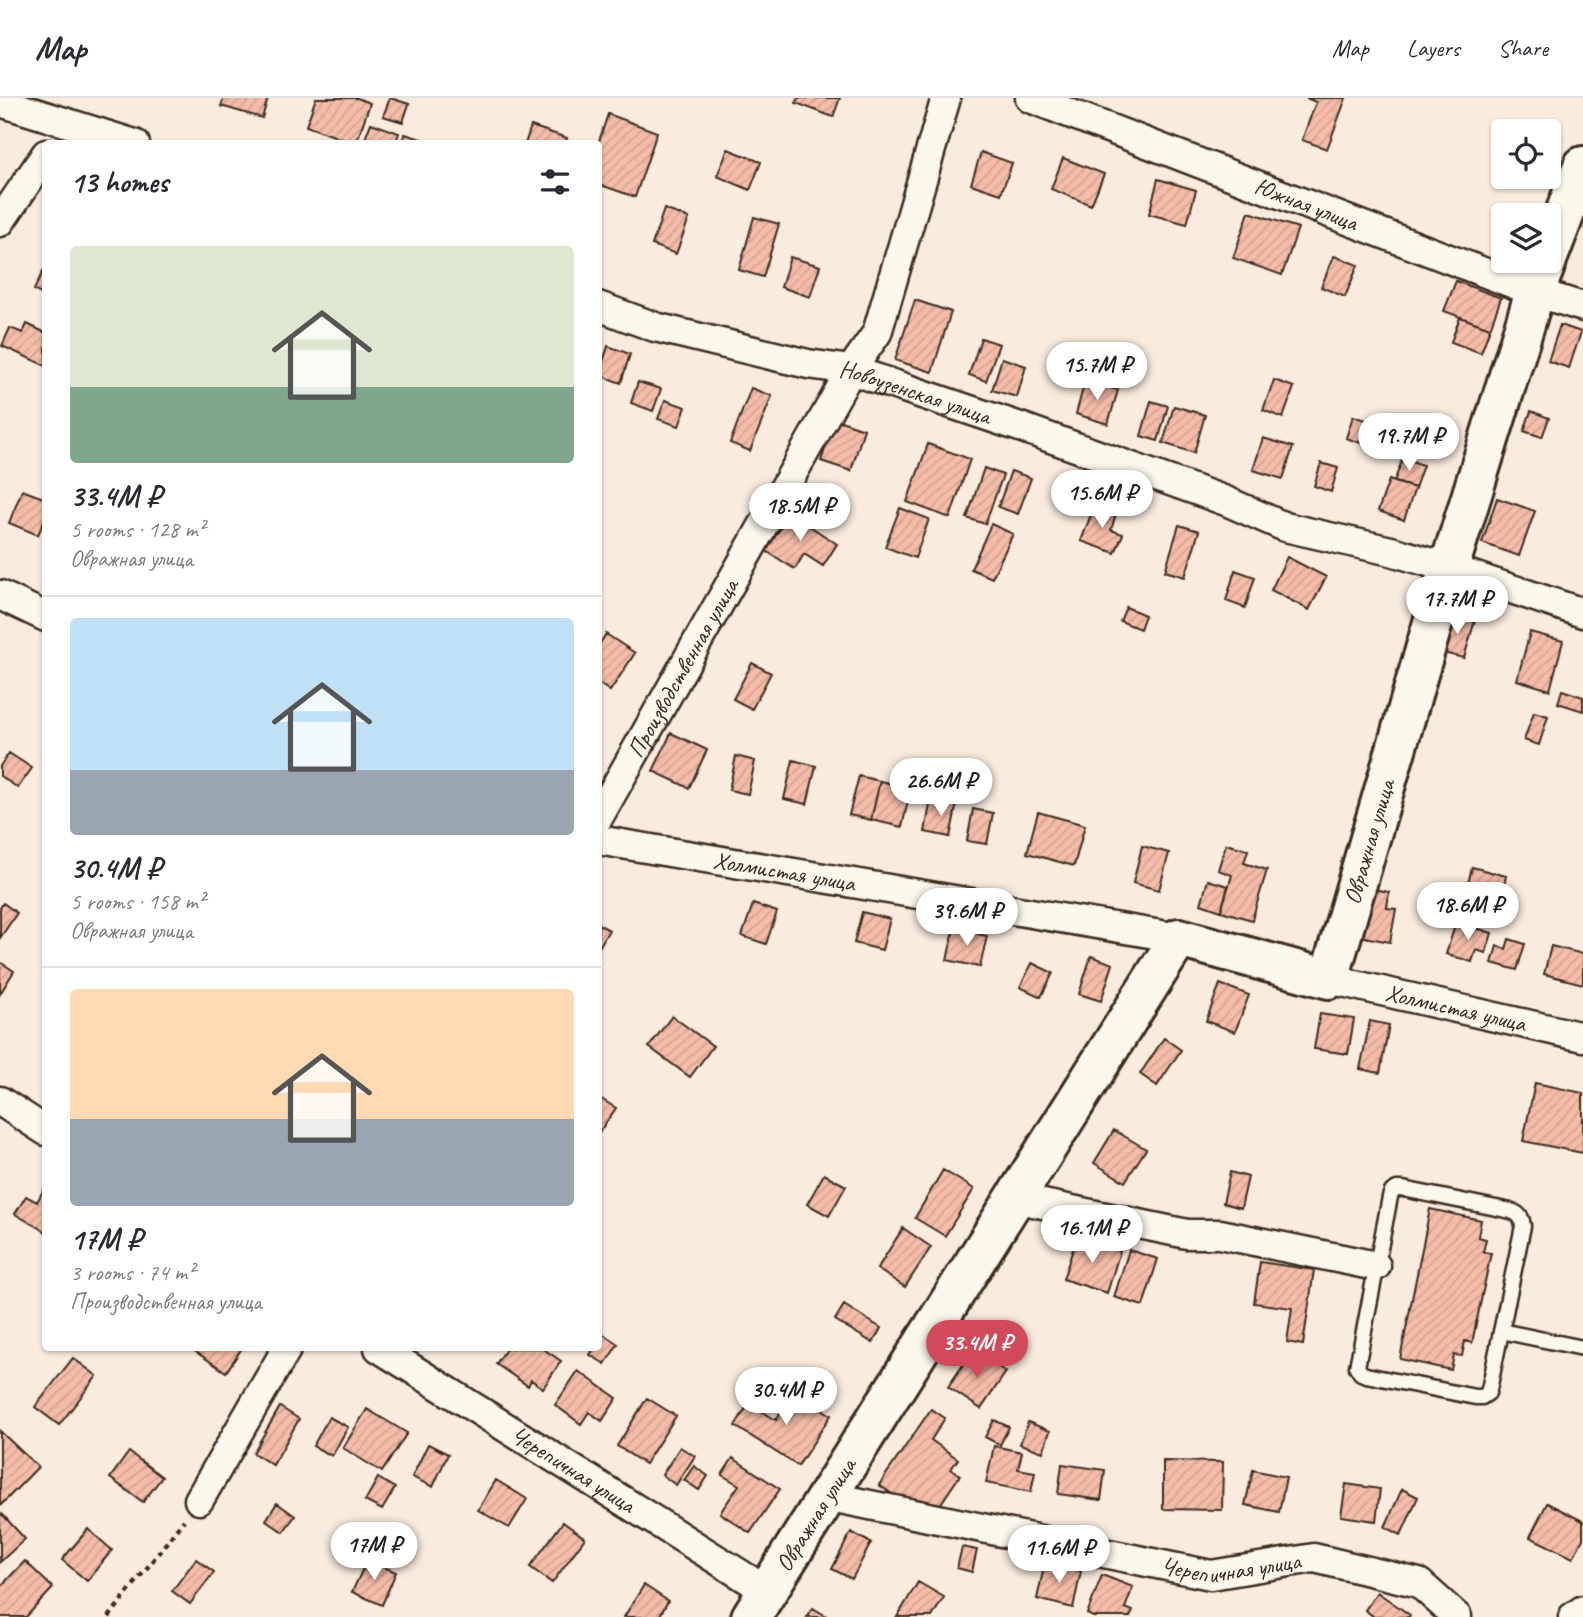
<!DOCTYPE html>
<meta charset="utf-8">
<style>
:root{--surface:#fff;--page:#f2f2f3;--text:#2b2b33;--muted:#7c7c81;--line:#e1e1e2;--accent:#d1495b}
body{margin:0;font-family:Caveat,sans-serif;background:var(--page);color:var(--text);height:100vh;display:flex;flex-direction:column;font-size:26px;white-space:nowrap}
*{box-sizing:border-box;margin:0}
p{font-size:23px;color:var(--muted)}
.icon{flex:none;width:38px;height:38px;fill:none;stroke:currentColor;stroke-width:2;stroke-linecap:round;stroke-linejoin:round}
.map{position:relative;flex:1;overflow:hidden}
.panel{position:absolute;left:42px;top:42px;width:560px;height:1211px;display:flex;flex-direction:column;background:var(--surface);border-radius:7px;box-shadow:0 2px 5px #0004}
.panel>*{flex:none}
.controls{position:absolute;left:1491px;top:21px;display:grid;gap:14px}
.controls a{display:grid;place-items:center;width:70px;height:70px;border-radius:7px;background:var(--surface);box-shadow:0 2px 5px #0004;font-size:35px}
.price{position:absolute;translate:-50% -60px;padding:0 16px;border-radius:24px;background:#fff;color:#222;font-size:23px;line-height:46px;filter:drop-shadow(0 2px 4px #0008)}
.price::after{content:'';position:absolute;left:50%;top:42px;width:21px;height:16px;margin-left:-10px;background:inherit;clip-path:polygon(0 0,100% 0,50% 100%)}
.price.active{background:var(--accent);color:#fff}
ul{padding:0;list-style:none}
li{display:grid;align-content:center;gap:14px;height:371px;padding:0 28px}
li+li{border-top:2px solid var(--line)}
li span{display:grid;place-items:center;height:217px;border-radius:7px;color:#555}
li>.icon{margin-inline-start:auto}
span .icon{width:126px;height:126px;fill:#fffc;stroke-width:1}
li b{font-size:30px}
h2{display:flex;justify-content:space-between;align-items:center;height:84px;padding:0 28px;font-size:30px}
header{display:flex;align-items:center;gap:42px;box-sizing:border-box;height:98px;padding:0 35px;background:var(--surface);border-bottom:2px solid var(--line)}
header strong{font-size:33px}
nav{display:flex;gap:38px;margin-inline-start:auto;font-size:24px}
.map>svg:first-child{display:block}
.building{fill:url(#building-hatch);stroke:#3b2a1e;stroke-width:2}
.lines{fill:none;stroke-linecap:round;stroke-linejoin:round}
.lane-casing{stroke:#3b2a1e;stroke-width:19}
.street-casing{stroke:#3b2a1e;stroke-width:33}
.secondary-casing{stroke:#3b2a1e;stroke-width:44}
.path{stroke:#3b2a1e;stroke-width:4.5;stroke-dasharray:5 5;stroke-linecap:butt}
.lane{stroke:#fbf7ec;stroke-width:14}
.street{stroke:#fbf7ec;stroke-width:28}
.secondary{stroke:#fbf7ec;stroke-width:38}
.labels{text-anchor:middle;stroke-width:5;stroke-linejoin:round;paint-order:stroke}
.street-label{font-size:24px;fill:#3b2a1e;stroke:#fbf7ec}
</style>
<header>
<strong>Map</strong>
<nav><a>Map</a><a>Layers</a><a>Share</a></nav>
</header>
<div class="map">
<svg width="1583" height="1519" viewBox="0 0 1583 1519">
<defs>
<pattern id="building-hatch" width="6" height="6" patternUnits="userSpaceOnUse" patternTransform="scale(1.75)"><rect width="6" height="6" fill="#f5bda9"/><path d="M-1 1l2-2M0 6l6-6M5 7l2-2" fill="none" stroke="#d3a391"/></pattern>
</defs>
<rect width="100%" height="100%" fill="#faebdf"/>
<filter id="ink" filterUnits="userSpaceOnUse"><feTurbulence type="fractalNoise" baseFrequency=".0143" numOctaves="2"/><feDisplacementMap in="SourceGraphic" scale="14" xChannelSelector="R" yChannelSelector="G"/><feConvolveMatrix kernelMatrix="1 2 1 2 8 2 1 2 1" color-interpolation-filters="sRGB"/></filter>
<g filter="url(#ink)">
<path class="building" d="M224,0H268L262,20L221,8Z
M316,0H357L370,5L356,46L306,28Z
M390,0L409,6L403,24L383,18Z
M798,0H840L833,19L796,5Z
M1306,0H1346L1327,51L1302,42L1316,4Z
M608,16L657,34L635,99L598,86V46Z
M371,25L399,35L395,46H363Z
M531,28L567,40L566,46H525Z
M405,36L434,45V46H403Z
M728,51L761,64L750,92L717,78Z
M981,54L1012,65L1001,96L971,86Z
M1063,60L1104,76L1091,107L1051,91Z
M1158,81L1196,92L1187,126L1149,116Z
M664,111L689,120L676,156L652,147Z
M1249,114L1298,130L1282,177L1233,160Z
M754,119L779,126L763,179L739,172Z
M1334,158L1358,167L1345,199L1321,189Z
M790,159L820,168L810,199L781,189Z
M43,173L46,174V199L34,192Z
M1456,183L1501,200L1490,230L1444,213Z
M915,202L951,214L932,274L895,262Z
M1460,219L1490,230L1481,255L1451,244Z
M27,226L46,235V268L2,248L10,230L23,235Z
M1560,227L1581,234L1569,270L1548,263Z
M981,240L999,246L986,283L969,277Z
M608,248L630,256L621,285L599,277Z
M1002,260L1026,268L1017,299L992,292Z
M1274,282L1294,289L1283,320L1263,312Z
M1085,283L1118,292L1108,326L1076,316Z
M638,284L661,291L653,313L631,305Z
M751,290L772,298L750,353L730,345Z
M665,302L686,309L679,328L658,321Z
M1151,303L1168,308L1158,343L1141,338Z
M1174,308L1205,317L1194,355L1163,345Z
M1531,313L1549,320L1542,339L1524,333Z
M1353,318L1369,323L1361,345L1346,340Z
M835,321L864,331L851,373L821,363Z
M1263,340L1293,349L1283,381L1253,372Z
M928,346L970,361L950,420L907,404Z
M1403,360L1423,367L1415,390L1394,384Z
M1321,365L1338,370L1331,394L1314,388Z
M984,370L1003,377L985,426L967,420Z
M1011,373L1031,380L1018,416L998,409Z
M1389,382L1415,390L1404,422L1378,413Z
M22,392L46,401V417L38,437L9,425Z
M1497,400L1535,413L1519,458L1482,445Z
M1095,406L1117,413L1111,432L1123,436L1115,455L1081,443Z
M900,410L929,421L915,460L885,449Z
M790,415L837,446L823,468L804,456L795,471L766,453Z
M991,426L1013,436L992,480L971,471Z
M1179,427L1199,433L1185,479L1165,473Z
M1287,459L1326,479L1309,512L1271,492Z
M1235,472L1255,479L1245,510L1226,503Z
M1126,509L1145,517L1140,531L1120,523Z
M1450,515L1475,522L1464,560L1439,554Z
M1530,534L1563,543L1550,592L1517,582Z
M606,536L635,555L610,593L598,585V548Z
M752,565L771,575L752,611L733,601Z
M1562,592L1583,599V613L1558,605Z
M1534,614L1548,618L1539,647L1524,642Z
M671,635L707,652L689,690L653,673Z
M9,655L32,670L18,690L0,678V668Z
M736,658L755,663L748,696L729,692Z
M793,662L816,668L807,706L784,701Z
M859,678L880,683L871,722L849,717Z
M880,683L911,690L902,729L871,722Z
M931,701L957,705L950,739L925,734Z
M973,711L993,715L987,746L967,743Z
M1038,714L1085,727L1074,768L1027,755Z
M1226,746L1248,752L1244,765L1267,772L1252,822L1221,813L1232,777L1218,772Z
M1142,748L1169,755L1159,792L1133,785Z
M1472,769L1506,778L1502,795L1468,786Z
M1208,782L1228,788L1221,813L1201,806Z
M1368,790L1389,794L1387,810L1396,811L1390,844L1359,838Z
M3,805L17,815L0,840V810Z
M753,806L777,814L766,846L742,838Z
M862,814L890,821L882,852L854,845Z
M1456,824L1492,835L1486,855L1476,852L1472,864L1446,856Z
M598,826L609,832L598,851Z
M954,831L987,838L980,869L947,862Z
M1509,841L1525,846L1517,872L1492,865L1497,848L1506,851Z
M1551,848L1583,856V886L1544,876Z
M1091,858L1113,866L1101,903L1079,896Z
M0,864L14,873L0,896Z
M1032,865L1053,875L1041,899L1020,889Z
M1220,886L1249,897L1235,934L1206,923Z
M1320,916L1354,921L1348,956L1314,951Z
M672,918L713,948L690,979L649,949Z
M1370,923L1389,927L1380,975L1360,971Z
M1164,940L1181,952L1157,988L1140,976Z
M1535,985L1583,995V1055L1523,1043Z
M598,999L616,1010L598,1036Z
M1114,1032L1146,1051L1125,1084L1094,1065Z
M943,1072L974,1091L945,1138L915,1120Z
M1230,1074L1248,1079L1241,1110L1223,1105Z
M824,1076L846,1088L829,1118L807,1106Z
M44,1091L46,1092V1134L15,1116L26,1098L37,1104Z
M1430,1111L1481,1122L1478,1139L1486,1141L1483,1154L1491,1155L1472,1245L1465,1243L1462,1258L1454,1257L1451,1272L1400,1261Z
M903,1130L931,1149L905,1189L877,1171Z
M1077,1139L1120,1153L1107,1195L1063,1181Z
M1129,1152L1158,1161L1143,1208L1114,1199Z
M1260,1164L1314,1172L1303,1247L1287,1244L1292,1210L1254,1205Z
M844,1207L881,1230L873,1245L835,1222Z
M603,1236L618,1246L605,1266L590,1257L594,1250H598V1243Z
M190,1250H242L226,1274Z
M507,1250H542L561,1263L543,1290L531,1282L528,1288L496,1266Z
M973,1252L1006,1274L981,1311L948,1289Z
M73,1260L97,1278L59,1327L35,1309Z
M578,1273L617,1300L602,1323L589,1314L581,1326L555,1307Z
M794,1293L831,1317L798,1368L735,1328L749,1305L776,1322Z
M647,1300L676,1318L645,1366L617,1348Z
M280,1309L299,1321L273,1367L253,1355Z
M367,1311L407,1335L382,1374L343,1350Z
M931,1311L945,1320L931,1342L958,1361L951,1371L960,1377L938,1410L923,1417L879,1387Z
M329,1319L348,1329L332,1358L313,1348Z
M994,1322L1009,1329L1000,1347L985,1339Z
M1028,1324L1050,1333L1043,1354L1020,1346Z
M0,1333L38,1369L0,1408Z
M428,1346L448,1356L433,1389L412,1379Z
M994,1348L1022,1354L1018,1371L1035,1374L1031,1394L986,1385Z
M680,1349L695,1358L676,1387L662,1377Z
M129,1354L162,1379L143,1404L110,1380Z
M733,1360L780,1391L750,1435L720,1415L739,1387L722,1377Z
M1163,1363L1223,1364L1222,1412L1163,1411Z
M1062,1366L1105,1372L1101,1402L1058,1396Z
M694,1368L708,1378L699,1392L684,1382Z
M1253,1372L1286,1379L1279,1414L1245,1407Z
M378,1380L395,1390L382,1412L365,1403Z
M496,1382L527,1401L509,1430L478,1412Z
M1346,1386L1380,1391L1376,1423L1341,1418Z
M1402,1391L1418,1399L1401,1437L1385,1429Z
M277,1405L295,1418L283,1434L266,1422Z
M1547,1405L1583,1423V1441L1573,1460L1530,1439Z
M2,1416L25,1441L0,1464V1418Z
M563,1424L585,1440L552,1485L530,1469Z
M88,1431L112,1452L87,1483L62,1462Z
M851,1434L871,1445L852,1481L832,1471Z
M962,1449L977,1452L972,1474L957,1470Z
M196,1461L214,1474L190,1506L172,1493Z
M367,1462L396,1474L382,1507L352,1494Z
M25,1463L53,1490L26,1519H0V1489Z
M1045,1464L1081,1473L1073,1510L1037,1501Z
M1102,1477L1133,1489L1125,1510L1133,1513L1130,1519H1093L1087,1516Z
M918,1484L944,1499L932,1519H897Z
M644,1487L668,1503L659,1519H624Z
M1377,1494L1410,1517L1409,1519H1374L1365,1512Z
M813,1510L828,1519H807Z"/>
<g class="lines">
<g class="lane-casing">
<path id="lane" d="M1397,1091H1403L1511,1113C1520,1116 1522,1120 1523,1128L1490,1287L1488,1295L1482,1299H1475L1366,1277L1361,1275L1357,1269L1390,1099L1392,1094Z
M1501,1233L1583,1250"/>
</g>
<g class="street-casing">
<g id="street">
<path id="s1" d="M1030,0L1535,194L1583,209"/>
<path d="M0,4L135,46"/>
<path d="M0,124L46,56"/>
<path id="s2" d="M598,208L655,229L808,266L851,272L1023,330L1226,403L1285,429L1391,453L1449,470L1583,515"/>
<path d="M0,497L46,519"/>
<path id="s3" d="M598,720L851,272L877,235L946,0"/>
<path id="s4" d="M598,742L1179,840"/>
<path id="s5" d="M1329,881L1583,939"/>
<path d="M0,1003L46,1033"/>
<path d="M1014,1100L1187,1136H1220L1376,1168"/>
<path id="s6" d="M379,1250L767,1493"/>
<path id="s7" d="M826,1398L1211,1477L1314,1460L1419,1485L1457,1519"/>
<path d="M199,1402L287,1250"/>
<path d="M1573,1519L1583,1512"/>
</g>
</g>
<g class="secondary-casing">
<g id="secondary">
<path d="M1549,157L1583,68"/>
<path id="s8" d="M751,1519L1179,840L1329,881L1449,470L1535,194L1547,163"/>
</g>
</g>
<path class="path" d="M109,1519L184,1422"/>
<use href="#lane" class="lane"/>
<use href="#street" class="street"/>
<use href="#secondary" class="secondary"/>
</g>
</g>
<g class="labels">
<g class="street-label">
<text dy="8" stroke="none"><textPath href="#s1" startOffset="296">Южная улица</textPath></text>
<text dy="8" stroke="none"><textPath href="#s2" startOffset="329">Новоузенская улица</textPath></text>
<text dy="8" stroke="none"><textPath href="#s3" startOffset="172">Производственная улица</textPath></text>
<text dy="8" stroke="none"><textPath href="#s8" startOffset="1101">Овражная улица</textPath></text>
<text dy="8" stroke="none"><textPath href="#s4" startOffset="189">Холмистая улица</textPath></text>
<text dy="8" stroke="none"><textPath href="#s5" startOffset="130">Холмистая улица</textPath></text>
<text dy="8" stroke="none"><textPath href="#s6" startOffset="229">Черепичная улица</textPath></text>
<text dy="8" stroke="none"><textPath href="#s8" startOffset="121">Овражная улица</textPath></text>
<text dy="8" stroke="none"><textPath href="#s7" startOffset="413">Черепичная улица</textPath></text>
</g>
</g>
</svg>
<div class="controls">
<a><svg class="icon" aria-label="locate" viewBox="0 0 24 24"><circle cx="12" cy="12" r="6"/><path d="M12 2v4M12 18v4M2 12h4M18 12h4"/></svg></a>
<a><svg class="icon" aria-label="layers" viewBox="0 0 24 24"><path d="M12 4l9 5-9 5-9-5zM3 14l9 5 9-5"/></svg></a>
</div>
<b class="price" style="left:1097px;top:304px">15.7M ₽</b>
<b class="price" style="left:1409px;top:375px">19.7M ₽</b>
<b class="price" style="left:1102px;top:432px">15.6M ₽</b>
<b class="price" style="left:800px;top:445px">18.5M ₽</b>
<b class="price" style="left:1457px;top:538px">17.7M ₽</b>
<b class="price" style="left:941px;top:720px">26.6M ₽</b>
<b class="price" style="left:1468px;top:844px">18.6M ₽</b>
<b class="price" style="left:967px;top:850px">39.6M ₽</b>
<b class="price" style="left:1092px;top:1167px">16.1M ₽</b>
<b class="price active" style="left:977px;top:1282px">33.4M ₽</b>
<b class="price" style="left:786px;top:1329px">30.4M ₽</b>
<b class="price" style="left:374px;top:1484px">17M ₽</b>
<b class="price" style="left:1059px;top:1487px">11.6M ₽</b>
<section class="panel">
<h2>13 homes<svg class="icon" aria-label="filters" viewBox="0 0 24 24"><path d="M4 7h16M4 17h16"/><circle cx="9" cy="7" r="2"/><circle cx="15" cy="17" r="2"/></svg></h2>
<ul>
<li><span style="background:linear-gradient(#dfe7d0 65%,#7fa58c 0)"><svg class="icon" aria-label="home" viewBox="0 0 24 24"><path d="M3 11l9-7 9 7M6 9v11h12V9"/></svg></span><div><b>33.4M ₽</b><p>5 rooms · 128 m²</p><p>Овражная улица</p></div></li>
<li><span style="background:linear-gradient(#bfe0f5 70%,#9aa5b1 0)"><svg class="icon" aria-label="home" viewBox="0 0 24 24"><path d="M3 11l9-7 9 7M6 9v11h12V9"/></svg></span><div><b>30.4M ₽</b><p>5 rooms · 158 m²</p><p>Овражная улица</p></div></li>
<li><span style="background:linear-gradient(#ffd9b3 60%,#9aa5b1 0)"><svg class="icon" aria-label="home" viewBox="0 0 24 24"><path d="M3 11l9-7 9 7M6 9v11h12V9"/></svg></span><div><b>17M ₽</b><p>3 rooms · 74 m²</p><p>Производственная улица</p></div></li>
</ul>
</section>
</div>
